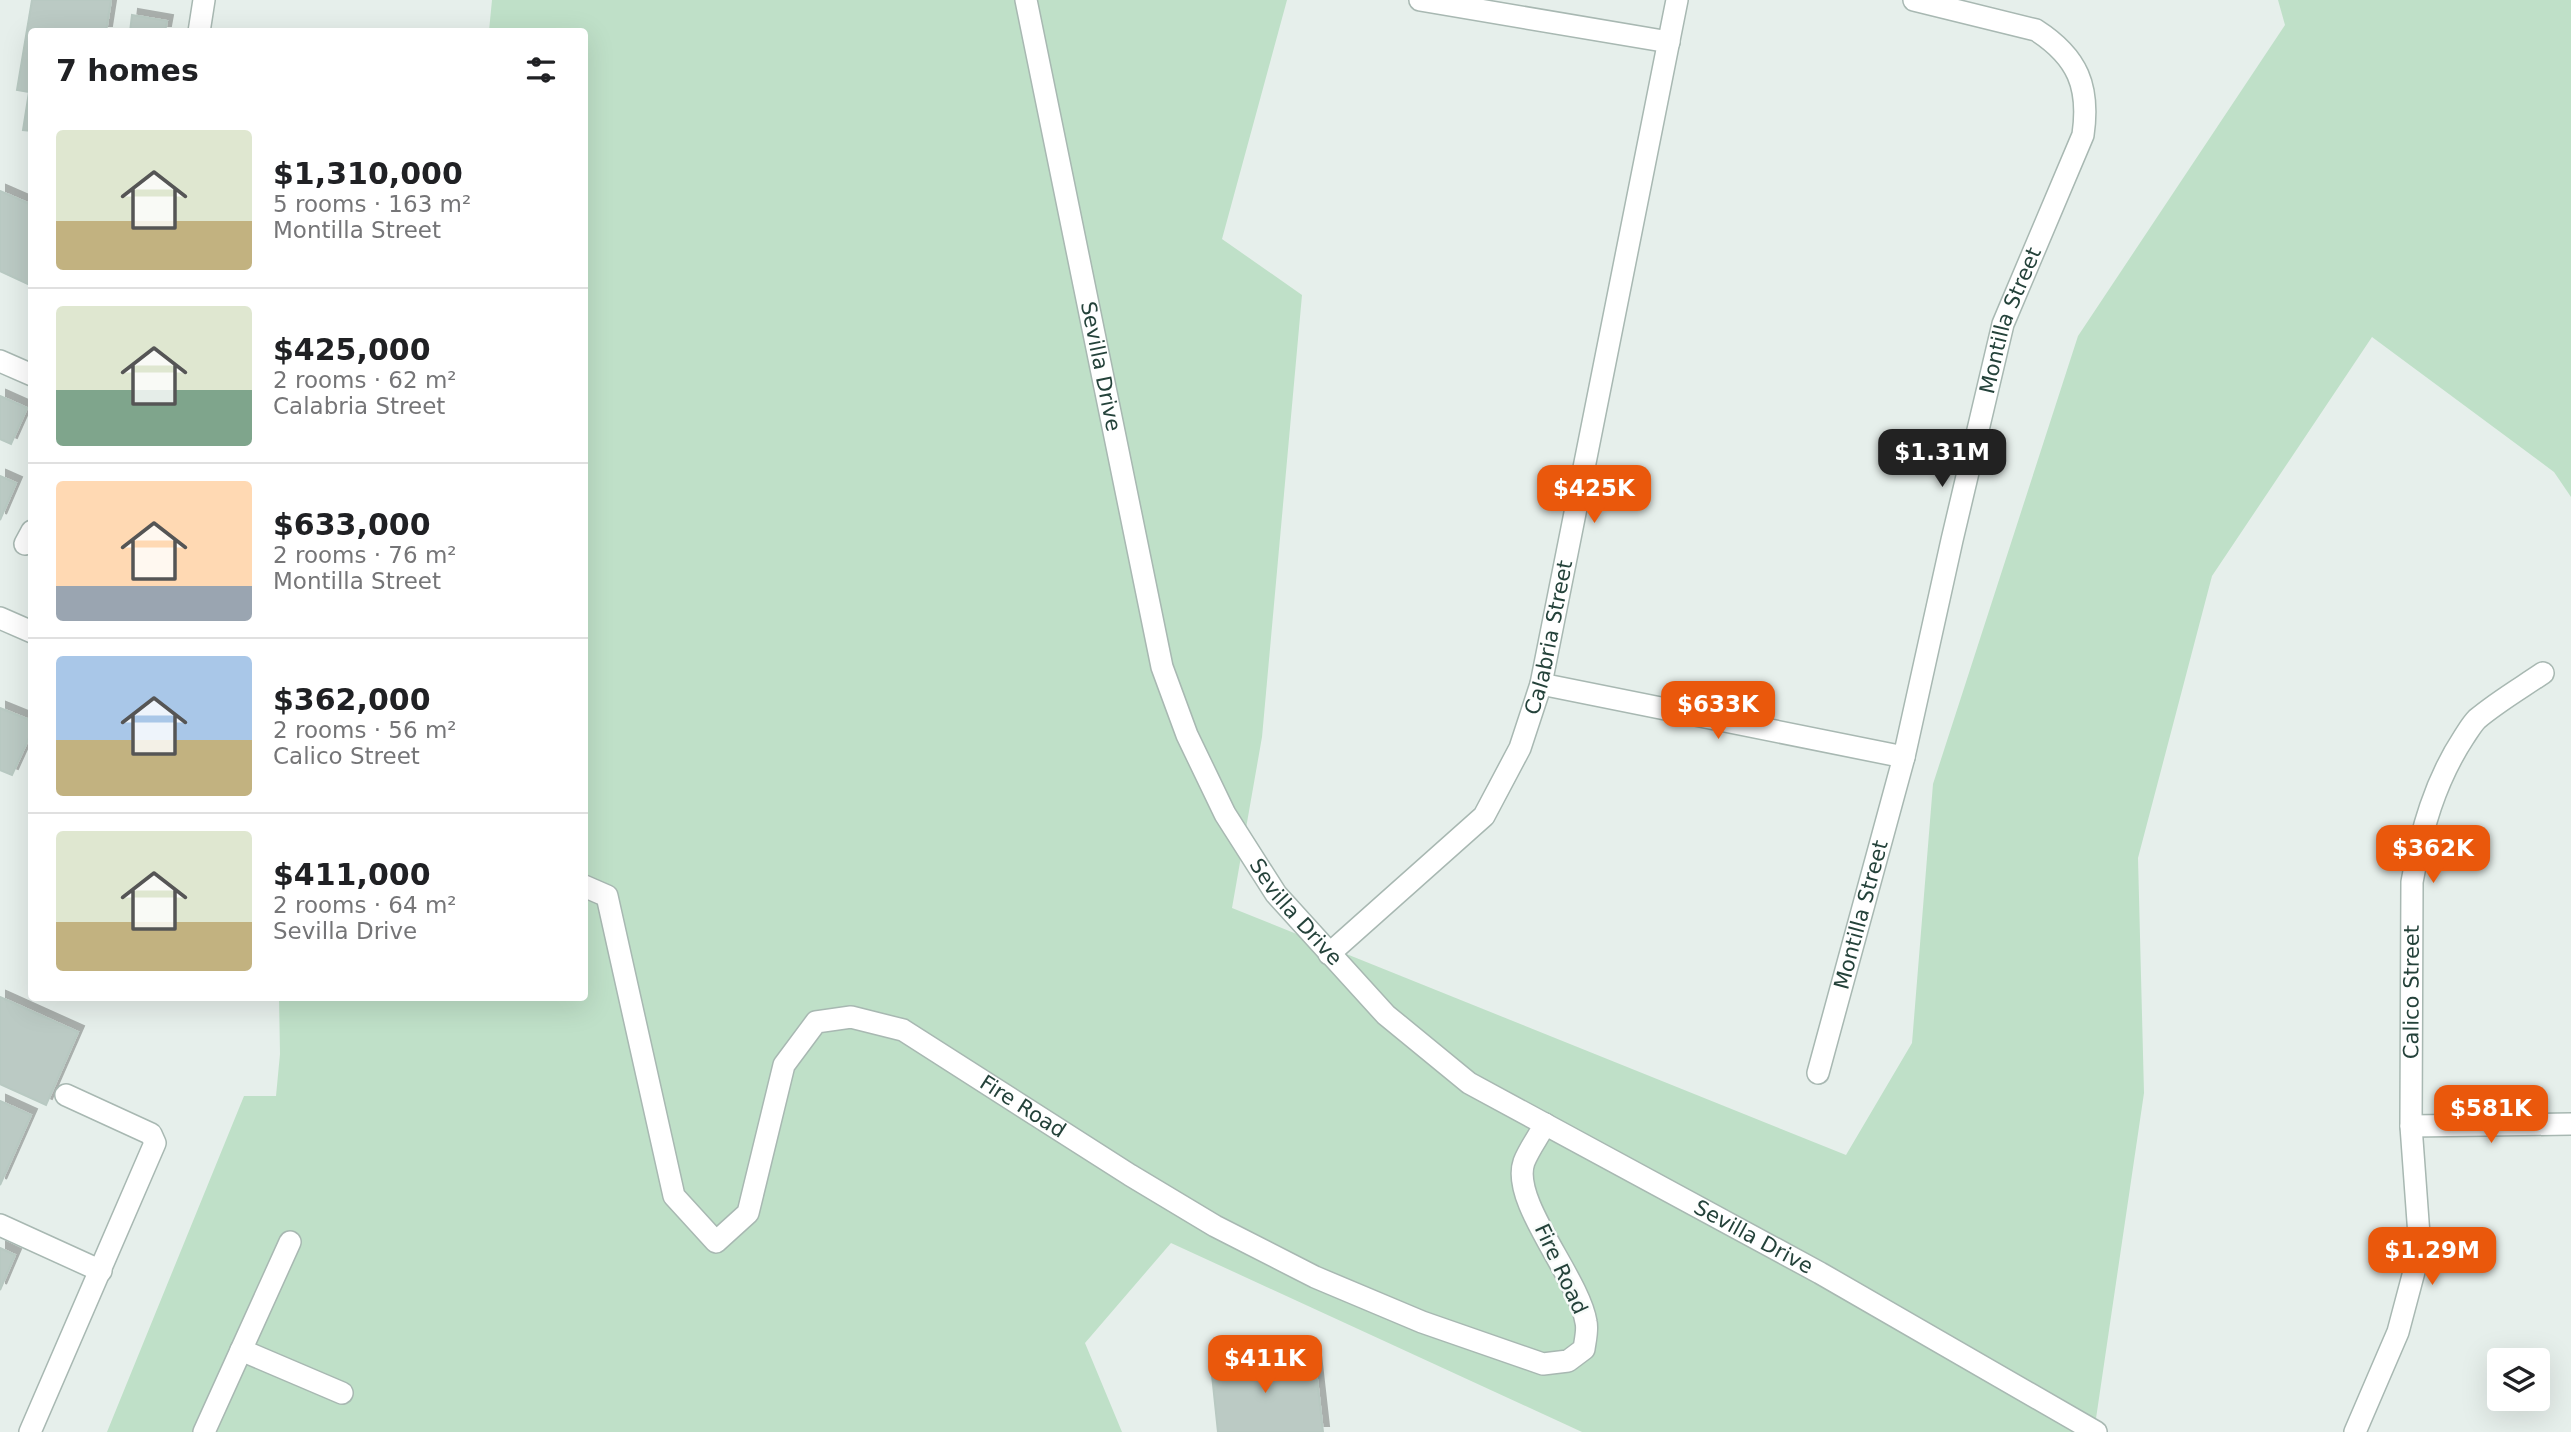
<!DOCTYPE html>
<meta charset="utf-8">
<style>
:root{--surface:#fff;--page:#f2f2f2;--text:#202124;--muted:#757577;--line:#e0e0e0;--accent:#ea580c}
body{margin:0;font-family:"DejaVu Sans",sans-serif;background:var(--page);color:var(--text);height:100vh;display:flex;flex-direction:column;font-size:26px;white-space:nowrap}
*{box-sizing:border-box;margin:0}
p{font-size:23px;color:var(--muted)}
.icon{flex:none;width:38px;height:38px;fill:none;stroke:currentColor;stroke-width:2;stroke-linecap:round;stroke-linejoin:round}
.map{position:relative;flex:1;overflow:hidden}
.details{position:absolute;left:28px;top:28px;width:560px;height:973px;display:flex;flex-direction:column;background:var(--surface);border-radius:7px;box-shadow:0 7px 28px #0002}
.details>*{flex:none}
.controls{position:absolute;left:2487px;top:1348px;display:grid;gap:14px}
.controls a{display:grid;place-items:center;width:63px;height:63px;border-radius:7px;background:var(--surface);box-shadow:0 7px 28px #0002;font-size:35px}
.price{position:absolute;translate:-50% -60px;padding:0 16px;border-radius:14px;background:var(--accent);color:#fff;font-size:23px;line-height:46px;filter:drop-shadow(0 2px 4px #0008)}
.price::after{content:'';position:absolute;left:50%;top:42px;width:21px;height:16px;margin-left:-10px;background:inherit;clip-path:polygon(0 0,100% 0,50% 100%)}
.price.selected{background:#222;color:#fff}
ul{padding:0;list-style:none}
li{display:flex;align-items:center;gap:21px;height:175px;padding:0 28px}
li+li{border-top:2px solid var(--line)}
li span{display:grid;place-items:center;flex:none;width:196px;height:140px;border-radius:7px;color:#555}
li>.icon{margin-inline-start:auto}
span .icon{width:84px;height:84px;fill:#fffc;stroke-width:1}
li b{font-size:30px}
h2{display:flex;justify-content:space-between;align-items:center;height:84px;padding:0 28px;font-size:30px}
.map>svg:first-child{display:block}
.green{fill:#bfe0c8}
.building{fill:#bbcac4;stroke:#b8c9c2;stroke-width:2;filter:url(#shadow)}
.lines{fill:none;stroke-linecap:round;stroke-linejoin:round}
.minor-casing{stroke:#a8b8b2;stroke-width:24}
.minor{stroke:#fff;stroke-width:21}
.labels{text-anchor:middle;stroke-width:5;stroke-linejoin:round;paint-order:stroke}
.street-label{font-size:21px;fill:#24423a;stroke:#f7fbf9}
</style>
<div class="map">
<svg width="2571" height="1432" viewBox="0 0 2571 1432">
<defs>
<filter id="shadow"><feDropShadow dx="6" dy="-6" stdDeviation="0" flood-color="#0004"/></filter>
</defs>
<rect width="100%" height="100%" fill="#e6efeb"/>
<path class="green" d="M492,0H1287L1222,239L1302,295L1262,737L1232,908L1846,1155L1912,1043L1933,784L2078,336L2285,25L2278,0H2571V497L2554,472L2372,337L2212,576L2138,858L2144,1093L2094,1432H1582L1171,1243L1085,1343L1122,1432H107L244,1096H276L280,1054L279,998H584V32L489,31Z"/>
<path class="building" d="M32,0H111L106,32H32V131L23,130L29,92L17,90Z
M132,15L167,21L165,32H130Z
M0,191L32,205V286L0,271Z
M0,396L27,408L11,444L0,439Z
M0,476L16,483L0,520Z
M0,708L32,721V731L12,775L0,770Z
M0,997L78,1032L46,1105L0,1084Z
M0,1101L31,1115L0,1185Z
M0,1248L15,1255L0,1290Z
M1265,1350L1266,1367L1315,1361L1323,1432H1218L1210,1356Z"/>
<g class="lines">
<g class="minor-casing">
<g id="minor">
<path id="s1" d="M1026,0L1162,667L1187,735L1225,814L1276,894L1386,1015L1469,1083L1820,1273L2096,1432"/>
<path d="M1420,0L1669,42"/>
<path d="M199,32L204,0"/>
<path d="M0,361L32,375"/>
<path d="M25,544L32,531"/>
<path d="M0,618L32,632"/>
<path d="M1541,684L1904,757"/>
<path id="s2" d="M584,886L607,896L674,1196L716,1242L748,1213L784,1065L816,1022L851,1017L903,1030L1130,1175L1215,1226L1315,1277L1422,1322L1543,1364L1568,1361L1584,1349C1585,1341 1588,1330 1586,1322C1579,1278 1510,1201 1524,1162C1529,1149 1539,1136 1545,1124"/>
<path id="s3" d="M1329,954L1484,816L1520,748L1541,684L1677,0"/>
<path id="s4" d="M1818,1073L1904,757L1952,540L2003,324L2083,135C2090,87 2078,57 2036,30L1914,0"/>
<path d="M2411,1126L2571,1124"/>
<path d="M0,1225L101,1271"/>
<path d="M241,1350L342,1393"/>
<path d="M30,1432L155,1143L151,1134L66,1095"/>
<path d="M204,1432L290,1242"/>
<path id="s5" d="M2355,1432L2398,1332L2420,1249L2411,1126L2412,882C2421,831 2435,781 2464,737C2468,731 2472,724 2477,719C2497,702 2521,688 2543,673"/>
</g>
</g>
<use href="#minor" class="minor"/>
</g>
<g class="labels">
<g class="street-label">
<text dy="7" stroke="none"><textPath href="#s4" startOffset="777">Montilla Street</textPath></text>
<text dy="7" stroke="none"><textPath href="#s1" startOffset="374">Sevilla Drive</textPath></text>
<text dy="7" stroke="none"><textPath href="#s3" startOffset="399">Calabria Street</textPath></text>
<text dy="7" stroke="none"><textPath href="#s1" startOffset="962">Sevilla Drive</textPath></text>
<text dy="7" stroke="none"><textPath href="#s4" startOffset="164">Montilla Street</textPath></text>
<text dy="7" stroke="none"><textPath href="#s5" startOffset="452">Calico Street</textPath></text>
<text dy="7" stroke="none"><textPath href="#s2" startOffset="875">Fire Road</textPath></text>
<text dy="7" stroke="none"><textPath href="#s1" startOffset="1530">Sevilla Drive</textPath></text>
<text transform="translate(1561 1269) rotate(65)" y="7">Fire Road</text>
</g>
</g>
</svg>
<div class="controls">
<a><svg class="icon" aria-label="layers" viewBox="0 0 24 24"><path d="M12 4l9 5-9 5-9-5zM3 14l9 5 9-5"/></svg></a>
</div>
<b class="price selected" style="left:1942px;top:489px">$1.31M</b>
<b class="price" style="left:1594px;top:525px">$425K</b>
<b class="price" style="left:1718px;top:741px">$633K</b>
<b class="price" style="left:2433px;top:885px">$362K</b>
<b class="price" style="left:2491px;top:1145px">$581K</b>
<b class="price" style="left:2432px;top:1287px">$1.29M</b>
<b class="price" style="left:1265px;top:1395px">$411K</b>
<section class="details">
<h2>7 homes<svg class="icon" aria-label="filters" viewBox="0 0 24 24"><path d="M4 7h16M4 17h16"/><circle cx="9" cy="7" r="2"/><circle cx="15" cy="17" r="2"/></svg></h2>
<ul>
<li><span style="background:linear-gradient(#dfe7d0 65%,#c2b280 0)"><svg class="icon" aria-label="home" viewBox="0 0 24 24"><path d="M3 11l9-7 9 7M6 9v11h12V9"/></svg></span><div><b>$1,310,000</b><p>5 rooms · 163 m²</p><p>Montilla Street</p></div></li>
<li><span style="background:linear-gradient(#dfe7d0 60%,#7fa58c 0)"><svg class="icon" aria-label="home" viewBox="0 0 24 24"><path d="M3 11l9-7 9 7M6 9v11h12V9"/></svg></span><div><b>$425,000</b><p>2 rooms · 62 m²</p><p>Calabria Street</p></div></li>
<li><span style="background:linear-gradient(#ffd9b3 75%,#9aa5b1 0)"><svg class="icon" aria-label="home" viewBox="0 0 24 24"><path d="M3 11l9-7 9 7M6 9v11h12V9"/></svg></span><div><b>$633,000</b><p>2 rooms · 76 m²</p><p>Montilla Street</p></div></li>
<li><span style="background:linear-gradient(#a9c7e8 60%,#c2b280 0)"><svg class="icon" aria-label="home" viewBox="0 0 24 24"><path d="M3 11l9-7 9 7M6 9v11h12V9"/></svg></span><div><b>$362,000</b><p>2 rooms · 56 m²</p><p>Calico Street</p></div></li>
<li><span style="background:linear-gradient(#dfe7d0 65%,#c2b280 0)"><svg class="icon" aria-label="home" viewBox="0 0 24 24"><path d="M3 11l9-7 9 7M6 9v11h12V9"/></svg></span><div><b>$411,000</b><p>2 rooms · 64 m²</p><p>Sevilla Drive</p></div></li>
</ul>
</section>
</div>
